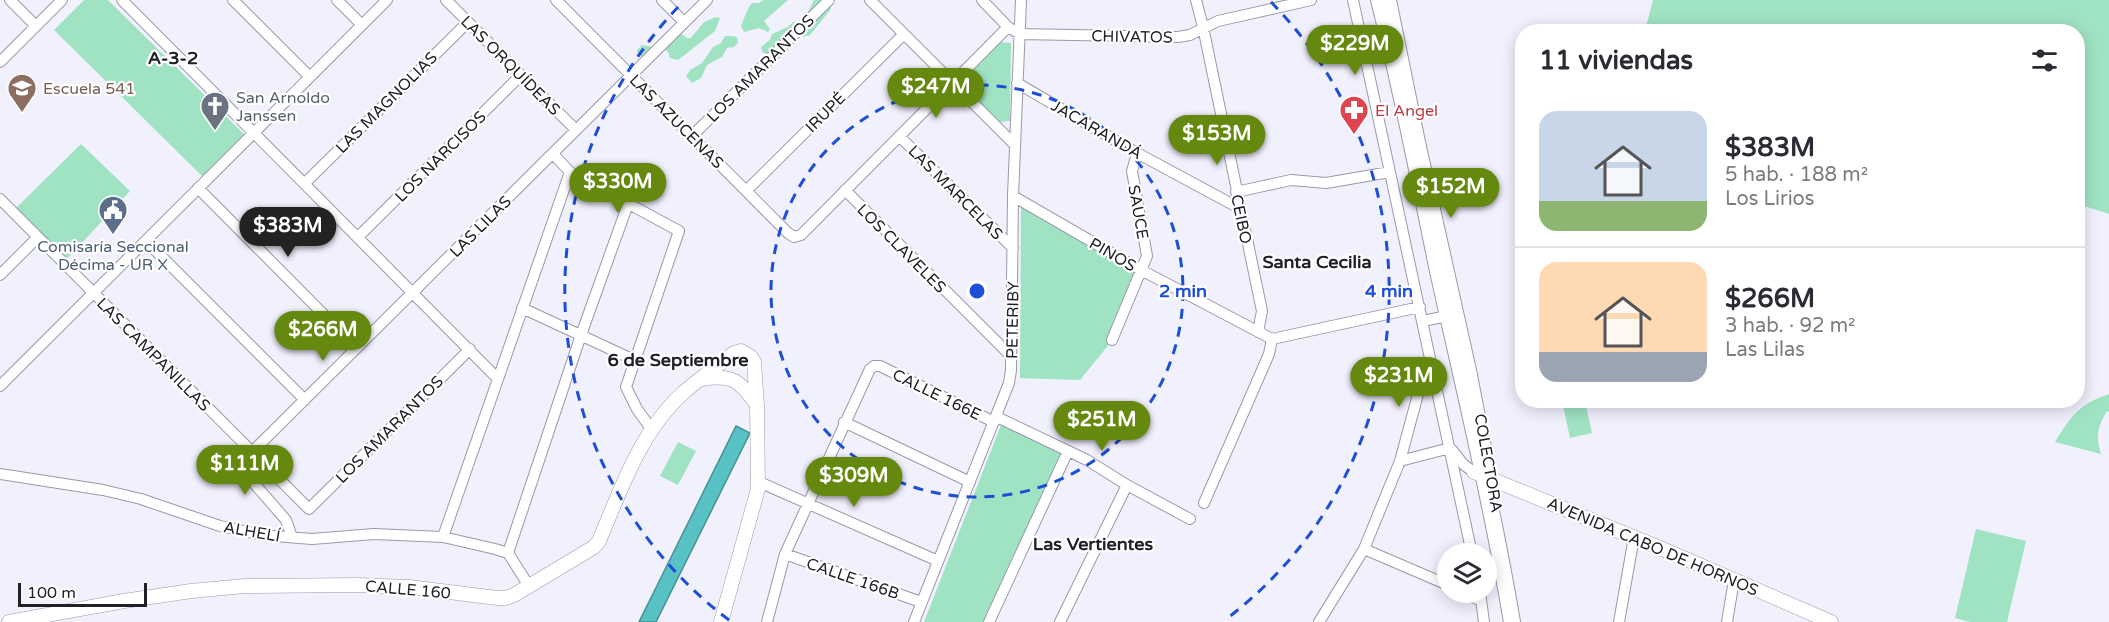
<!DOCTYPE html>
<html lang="es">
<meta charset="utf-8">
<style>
:root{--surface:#fff;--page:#f2f2f3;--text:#2b2b33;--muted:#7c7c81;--line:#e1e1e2;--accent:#64890e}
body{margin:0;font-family:"Varela Round",sans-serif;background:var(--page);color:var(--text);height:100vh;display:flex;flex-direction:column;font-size:22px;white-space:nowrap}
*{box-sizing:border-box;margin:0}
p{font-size:20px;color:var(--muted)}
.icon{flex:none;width:33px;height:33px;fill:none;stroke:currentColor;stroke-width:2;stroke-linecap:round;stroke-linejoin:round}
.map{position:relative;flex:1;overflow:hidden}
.side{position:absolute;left:1515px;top:24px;width:570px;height:384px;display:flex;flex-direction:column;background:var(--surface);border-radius:24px;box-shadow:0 3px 15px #0003}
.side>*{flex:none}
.fabs{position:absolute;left:1437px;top:543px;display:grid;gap:12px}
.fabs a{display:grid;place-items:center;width:60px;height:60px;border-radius:50%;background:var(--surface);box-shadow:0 3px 15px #0003;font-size:30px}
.scale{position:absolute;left:18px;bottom:15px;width:129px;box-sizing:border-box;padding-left:6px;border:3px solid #212028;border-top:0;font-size:16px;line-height:21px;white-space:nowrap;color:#212028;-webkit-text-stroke:4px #fff;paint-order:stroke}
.price{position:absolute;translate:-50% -51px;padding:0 14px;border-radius:21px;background:var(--accent);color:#fff;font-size:20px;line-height:39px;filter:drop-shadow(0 2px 3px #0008)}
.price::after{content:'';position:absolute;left:50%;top:36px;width:18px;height:14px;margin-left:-9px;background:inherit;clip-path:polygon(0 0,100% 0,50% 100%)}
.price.on{background:#222;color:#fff}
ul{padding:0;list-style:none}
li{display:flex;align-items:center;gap:18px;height:150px;padding:0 24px}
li+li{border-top:2px solid var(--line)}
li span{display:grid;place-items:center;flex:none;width:168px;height:120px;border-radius:18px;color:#555}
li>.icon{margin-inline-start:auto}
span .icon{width:72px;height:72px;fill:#fffc;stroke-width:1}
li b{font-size:26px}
h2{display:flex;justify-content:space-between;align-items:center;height:72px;padding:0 24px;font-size:26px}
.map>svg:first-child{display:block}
.green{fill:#a0e3c3}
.water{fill:#57c1c4;stroke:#479195;stroke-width:1.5}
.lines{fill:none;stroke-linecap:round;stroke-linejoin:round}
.minor-casing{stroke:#9a98ac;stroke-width:12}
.major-casing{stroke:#9a98ac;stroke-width:15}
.highway-casing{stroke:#9a98ac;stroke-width:18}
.minor{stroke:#fff;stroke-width:10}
.major{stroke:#fff;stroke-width:14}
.highway{stroke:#fff;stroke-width:16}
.ring{fill:none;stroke:#1d4ed8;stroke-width:3;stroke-dasharray:10 8}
.labels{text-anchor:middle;stroke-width:4.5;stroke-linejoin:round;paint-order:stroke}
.street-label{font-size:16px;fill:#212028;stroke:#fff}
.education-label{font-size:16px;fill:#785e54;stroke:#fff;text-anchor:start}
.worship-label{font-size:16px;fill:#5b616d;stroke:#fff;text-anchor:start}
.health-label{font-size:16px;fill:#be3a42;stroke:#fff;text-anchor:start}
.service-label{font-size:16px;fill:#4e5e75;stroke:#fff}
.neighbourhood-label{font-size:18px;font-weight:bold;fill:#212028;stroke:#fff}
.centre{fill:#1d4ed8;stroke:#fff;stroke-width:3}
.ring-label{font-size:18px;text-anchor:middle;font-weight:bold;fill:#1d4ed8;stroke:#fff;stroke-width:4.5;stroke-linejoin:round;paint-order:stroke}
</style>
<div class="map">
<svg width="2109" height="622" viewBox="0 0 2109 622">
<rect width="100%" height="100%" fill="#f1f0fd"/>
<path class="green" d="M84,0H108L247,137L205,179L54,30Z
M763,0H788L764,21L770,29L768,32L759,28L744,32L741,26C743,21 748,7 752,3H759Z
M814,0H829L831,9L810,35L803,37L793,36L772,53H763L761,47L770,40L772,34L788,27L793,22H803Z
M1653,0H2109V214L2078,204V32L1645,31Z
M716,17L720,18L715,31L678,60L670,58L668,52L665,50L656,54L642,57L637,53V50L642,45L654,47L667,31L676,30L687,38H691L704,22Z
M725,36H733L737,37L738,43L734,47L727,48L722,57L707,65L701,78L692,83L686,76L690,70L702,63L713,47L721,43Z
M997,42L1011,43L1010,121L1000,122L963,86V77Z
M81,144L130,191L67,259L16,208Z
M1021,207L1140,275L1115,337L1080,380L1020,378Z
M2109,394V412L2107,411C2098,426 2095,436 2101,454L2055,442C2071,416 2079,404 2109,394Z
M1562,401H1585L1592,433L1570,438Z
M1001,425L1055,449L1061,455L984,622H924Z
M678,442L696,451L678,485L660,476Z
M1976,529L2026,541L2007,622H1970L1955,618Z"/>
<path class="water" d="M736,426L750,433L656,622H639Z"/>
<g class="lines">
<g class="minor-casing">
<path id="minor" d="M10,0L36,26
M122,0L497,378
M233,0L310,77
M337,0L362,25
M446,0L576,130
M556,0L788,233L794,237L801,235L1008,27
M662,0L684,22
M870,0L1015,145
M982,0L1008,27L1020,34L1178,37L1190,35L1218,21L1311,0
M1196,0L1203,27L1262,311L1258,332
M1353,0L1472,554
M1391,0L1420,142L1471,370L1493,483
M0,62L62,0
M1017,83L1137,153L1241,209
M692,136L829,0
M899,136L1013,248
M570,172L679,231L626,387L637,409L652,430
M305,183L468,22
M198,188L357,348
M845,190L1011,356
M746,191L904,34
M1236,192L1291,180L1326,183L1390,172
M1013,196L1141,270L1272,339L1420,307
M0,199L309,509L470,349
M358,237L521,75
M146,241L305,400
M0,275L38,237
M522,308L634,360
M1423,321L1452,315
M1112,340L1147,256L1132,171L1137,153
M0,386L387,0
M997,417L1087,460L1127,485L1190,519
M844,422L970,482
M1452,450L1464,465L1474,472
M1400,461L1450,448
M0,474L103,490L141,499L220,526L262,535L312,539L374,534L443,537L495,549L508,553
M759,482L938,561
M1204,503L1269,354L1272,339
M292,537L286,520L245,473L248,461L252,452L707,0
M443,537L570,172L553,154
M1364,549L1448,585
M785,554L921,602
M529,586L508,553L581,335L628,204
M1463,592L1481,601
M1480,592L1484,622
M767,622L785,554L870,369L874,366H880L994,422
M914,622L1009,383L1011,370L1013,196L1021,0
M989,622L1068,451
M1060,622L1127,485
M1319,622L1364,549L1400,461L1420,387L1432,370
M1619,622L1634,537
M1727,622L1734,580"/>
</g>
<g class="major-casing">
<path id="major" d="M702,379C733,374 740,381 757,405
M1474,472L1660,548L1831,622
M9,622L124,601L191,591L245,586L358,585L409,587L497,598H506L514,595L594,547L599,541C621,489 640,432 683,393C699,379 717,366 734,353L741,351L751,357L754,362L757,405L758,489L721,622"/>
</g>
<g class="highway-casing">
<path id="highway" d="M1379,0C1402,90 1419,180 1438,271C1464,388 1492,504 1512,622"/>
</g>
<use href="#minor" class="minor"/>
<use href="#major" class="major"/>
<use href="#highway" class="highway"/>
</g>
<g class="ring">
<circle cx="977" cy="291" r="206"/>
<path d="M729 620A412 412 0 0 1 683 2M1271 2A412 412 0 0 1 1225 620"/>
</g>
<defs>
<g id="school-pin" transform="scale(1.5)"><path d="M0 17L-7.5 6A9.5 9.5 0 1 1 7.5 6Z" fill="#8d6e63" stroke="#fff"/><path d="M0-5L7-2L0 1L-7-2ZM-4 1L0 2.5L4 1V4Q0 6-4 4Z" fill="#fff"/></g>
<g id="church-pin" transform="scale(1.5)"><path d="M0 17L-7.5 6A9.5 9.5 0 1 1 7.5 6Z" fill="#6b7280" stroke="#fff"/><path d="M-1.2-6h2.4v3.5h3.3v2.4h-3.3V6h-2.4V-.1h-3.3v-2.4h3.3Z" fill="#fff"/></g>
<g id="pharmacy-pin" transform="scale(1.5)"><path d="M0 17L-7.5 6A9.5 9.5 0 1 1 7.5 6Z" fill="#e0444e" stroke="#fff"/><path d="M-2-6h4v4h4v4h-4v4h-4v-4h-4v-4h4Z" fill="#fff"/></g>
<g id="civic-pin" transform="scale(1.5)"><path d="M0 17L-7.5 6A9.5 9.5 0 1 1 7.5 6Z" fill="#5c6f8a" stroke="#fff"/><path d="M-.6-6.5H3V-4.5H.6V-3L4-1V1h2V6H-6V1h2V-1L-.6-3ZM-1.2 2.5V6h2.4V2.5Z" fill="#fff"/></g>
</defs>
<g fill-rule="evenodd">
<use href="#school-pin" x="22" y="88"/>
<use href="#church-pin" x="215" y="106"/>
<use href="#pharmacy-pin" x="1354" y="110"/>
<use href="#civic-pin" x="113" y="210"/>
</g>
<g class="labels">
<g class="street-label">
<text transform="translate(1132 36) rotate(1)" y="6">CHIVATOS</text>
<text transform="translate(511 65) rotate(45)" y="6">LAS ORQUÍDEAS</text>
<text transform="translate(760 68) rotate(-45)" y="6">LOS AMARANTOS</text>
<text transform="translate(386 102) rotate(-45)" y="6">LAS MAGNOLIAS</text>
<text transform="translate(825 112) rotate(-45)" y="6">IRUPÉ</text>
<text transform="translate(677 121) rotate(45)" y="6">LAS AZUCENAS</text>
<text transform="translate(1097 129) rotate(30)" y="6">JACARANDÁ</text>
<text transform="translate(440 156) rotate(-45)" y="6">LOS NARCISOS</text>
<text transform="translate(956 192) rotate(45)" y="6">LAS MARCELAS</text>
<text transform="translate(1139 212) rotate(80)" y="6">SAUCE</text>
<text transform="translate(1242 219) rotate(78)" y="6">CEIBO</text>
<text transform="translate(480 226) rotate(-45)" y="6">LAS LILAS</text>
<text transform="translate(902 248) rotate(45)" y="6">LOS CLAVELES</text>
<text transform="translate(1113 254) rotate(30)" y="6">PINOS</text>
<text transform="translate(1012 320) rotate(-89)" y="6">PETERIBY</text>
<text transform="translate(154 354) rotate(45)" y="6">LAS CAMPANILLAS</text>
<text transform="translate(937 394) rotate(26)" y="6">CALLE 166E</text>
<text transform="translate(389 429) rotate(-45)" y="6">LOS AMARANTOS</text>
<text transform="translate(1489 463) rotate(80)" y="6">COLECTORA</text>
<text transform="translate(252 531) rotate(10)" y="6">ALHELÍ</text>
<text transform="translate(1653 546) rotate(23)" y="6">AVENIDA CABO DE HORNOS</text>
<text transform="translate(853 578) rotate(19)" y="6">CALLE 166B</text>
<text transform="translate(408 589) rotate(5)" y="6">CALLE 160</text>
</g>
<g class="education-label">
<text x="43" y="94">Escuela 541</text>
</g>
<g class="worship-label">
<text x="236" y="103">San Arnoldo<tspan x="236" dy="18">Janssen</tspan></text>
</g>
<g class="health-label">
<text x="1375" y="116">El Angel</text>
</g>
<g class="service-label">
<text x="113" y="252">Comisaría Seccional<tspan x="113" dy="18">Décima - UR X</tspan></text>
</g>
<g class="neighbourhood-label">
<text x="173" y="64">A-3-2</text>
<text x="1317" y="268">Santa Cecilia</text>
<text x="678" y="366">6 de Septiembre</text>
<text x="1093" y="550">Las Vertientes</text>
</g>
</g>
<circle cx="977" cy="291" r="9" class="centre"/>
<g class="ring-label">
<text x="1183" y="297">2 min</text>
<text x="1389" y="297">4 min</text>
</g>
</svg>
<div class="fabs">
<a><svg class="icon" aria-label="layers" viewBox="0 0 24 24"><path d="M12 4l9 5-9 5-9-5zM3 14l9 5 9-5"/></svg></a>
</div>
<div class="scale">100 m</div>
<b class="price" style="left:1355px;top:76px">$229M</b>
<b class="price" style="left:936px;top:119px">$247M</b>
<b class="price" style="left:1217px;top:166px">$153M</b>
<b class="price" style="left:618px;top:214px">$330M</b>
<b class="price" style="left:1451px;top:219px">$152M</b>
<b class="price on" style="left:288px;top:258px">$383M</b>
<b class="price" style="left:323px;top:362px">$266M</b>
<b class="price" style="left:1399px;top:408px">$231M</b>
<b class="price" style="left:1102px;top:452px">$251M</b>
<b class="price" style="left:245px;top:496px">$111M</b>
<b class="price" style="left:854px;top:508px">$309M</b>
<section class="side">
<h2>11 viviendas<svg class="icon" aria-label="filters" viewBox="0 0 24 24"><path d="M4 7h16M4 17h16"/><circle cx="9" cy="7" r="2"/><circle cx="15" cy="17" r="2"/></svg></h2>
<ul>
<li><span style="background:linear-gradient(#c9d6e8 75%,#8fb573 0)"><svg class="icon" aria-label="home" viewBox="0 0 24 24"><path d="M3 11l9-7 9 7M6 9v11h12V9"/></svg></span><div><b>$383M</b><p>5 hab. · 188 m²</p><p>Los Lirios</p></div></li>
<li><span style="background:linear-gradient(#ffd9b3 75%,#9aa5b1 0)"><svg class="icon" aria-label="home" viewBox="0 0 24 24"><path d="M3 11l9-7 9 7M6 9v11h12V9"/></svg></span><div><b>$266M</b><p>3 hab. · 92 m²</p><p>Las Lilas</p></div></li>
</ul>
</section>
</div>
